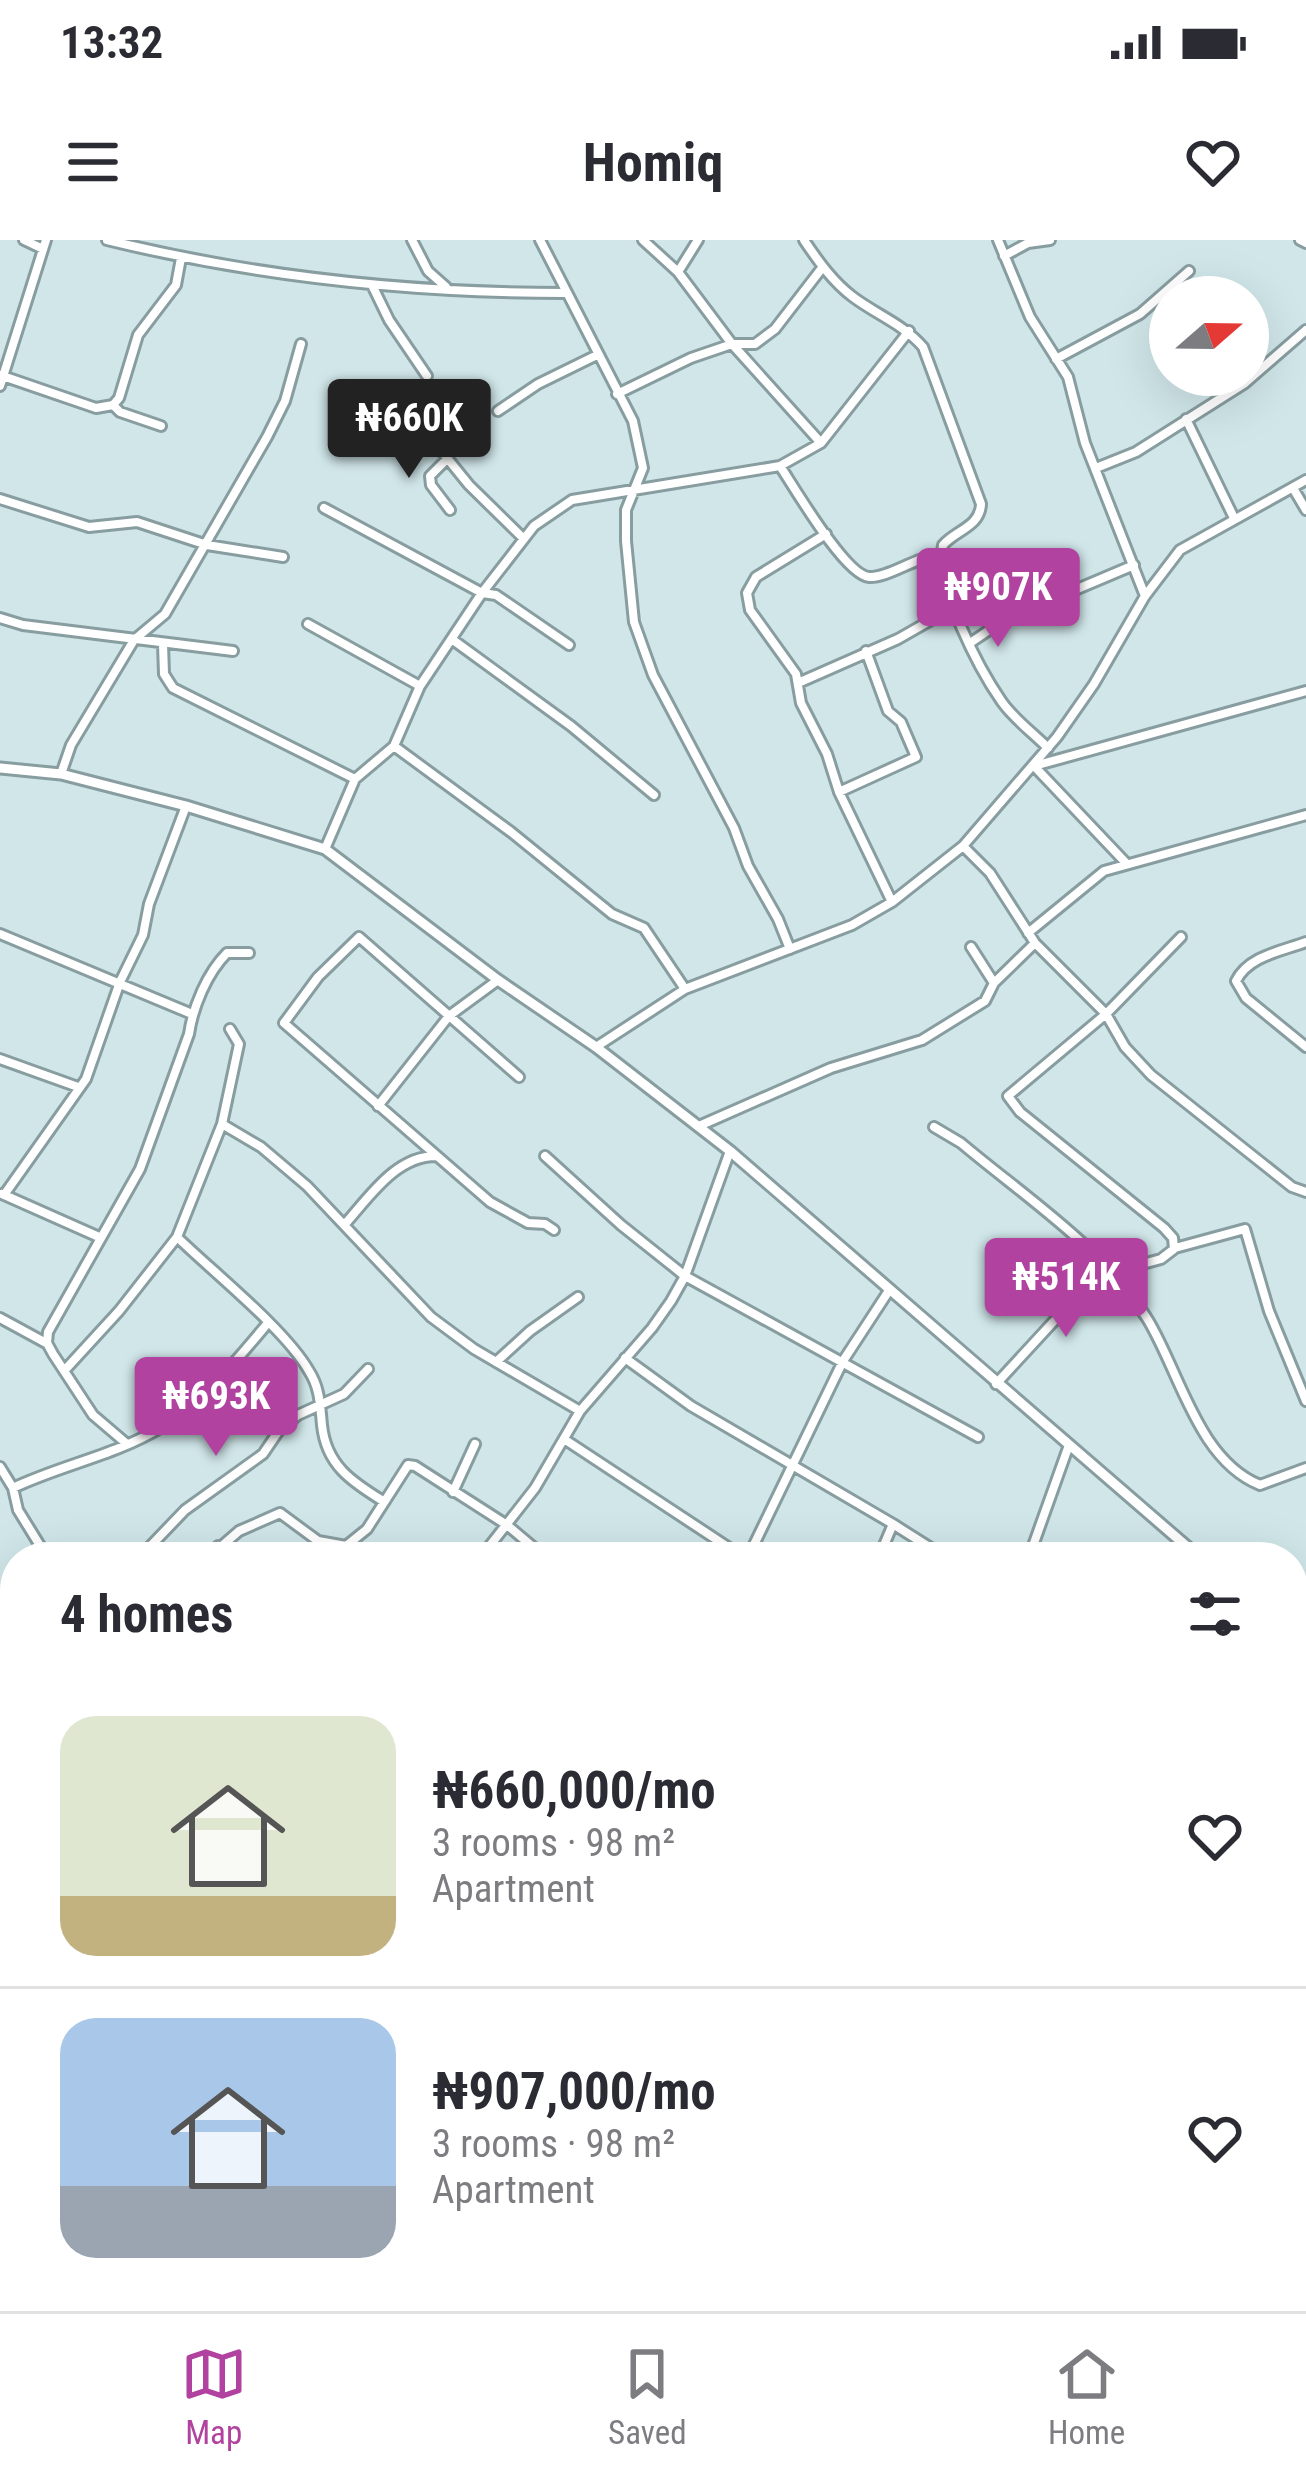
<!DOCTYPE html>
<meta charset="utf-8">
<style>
:root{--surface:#fff;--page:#f7f7f7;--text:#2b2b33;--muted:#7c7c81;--line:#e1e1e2;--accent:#b1429f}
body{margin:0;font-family:"Roboto Condensed",sans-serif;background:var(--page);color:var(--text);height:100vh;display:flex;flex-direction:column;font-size:45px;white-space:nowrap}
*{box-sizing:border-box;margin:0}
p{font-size:39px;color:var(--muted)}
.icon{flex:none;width:66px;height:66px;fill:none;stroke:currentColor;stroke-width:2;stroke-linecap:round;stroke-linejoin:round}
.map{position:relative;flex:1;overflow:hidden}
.drawer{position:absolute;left:0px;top:1302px;width:1308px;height:771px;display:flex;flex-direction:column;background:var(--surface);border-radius:48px 48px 0 0;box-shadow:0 12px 48px #0002}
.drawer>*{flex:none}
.needle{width:78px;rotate:70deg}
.buttons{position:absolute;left:1149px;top:36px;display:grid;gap:24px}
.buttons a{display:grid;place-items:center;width:120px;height:120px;border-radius:50%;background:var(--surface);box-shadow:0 12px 48px #0002;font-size:60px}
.price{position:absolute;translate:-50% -102px;padding:0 27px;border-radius:12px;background:var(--accent);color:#fff;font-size:39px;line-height:78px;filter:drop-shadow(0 3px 6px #0008)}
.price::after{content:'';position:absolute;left:50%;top:72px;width:36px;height:27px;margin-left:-18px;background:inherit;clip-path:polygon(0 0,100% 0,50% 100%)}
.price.on{background:#222;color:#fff}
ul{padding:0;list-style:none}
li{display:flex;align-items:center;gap:36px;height:300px;padding:0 60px}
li+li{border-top:3px solid var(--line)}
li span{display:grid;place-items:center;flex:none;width:336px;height:240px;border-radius:36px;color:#555}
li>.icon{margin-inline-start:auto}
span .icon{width:144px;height:144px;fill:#fffc;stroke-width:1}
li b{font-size:51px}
h2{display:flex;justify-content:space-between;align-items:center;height:144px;padding:0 60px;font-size:51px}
.status{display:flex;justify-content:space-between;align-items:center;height:84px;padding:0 60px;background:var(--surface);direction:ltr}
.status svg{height:33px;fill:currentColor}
header{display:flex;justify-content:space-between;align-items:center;height:156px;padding:0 60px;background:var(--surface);font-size:54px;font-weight:700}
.dock{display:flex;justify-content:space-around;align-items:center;height:168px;border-top:3px solid var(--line);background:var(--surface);font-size:33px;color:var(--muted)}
.dock a{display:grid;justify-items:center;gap:6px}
.dock .on{color:var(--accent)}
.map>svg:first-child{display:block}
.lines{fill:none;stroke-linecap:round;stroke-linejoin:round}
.minor-casing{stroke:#889da0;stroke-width:14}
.tertiary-casing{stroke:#889da0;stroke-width:15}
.minor{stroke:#fff;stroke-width:8}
.tertiary{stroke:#fff;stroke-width:9}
</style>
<div class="status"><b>13:32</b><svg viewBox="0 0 49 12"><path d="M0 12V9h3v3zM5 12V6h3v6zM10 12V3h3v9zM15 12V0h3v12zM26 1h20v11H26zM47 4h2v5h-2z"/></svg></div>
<header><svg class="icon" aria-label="menu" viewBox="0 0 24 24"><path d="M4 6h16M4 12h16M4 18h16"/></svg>Homiq<svg class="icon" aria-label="heart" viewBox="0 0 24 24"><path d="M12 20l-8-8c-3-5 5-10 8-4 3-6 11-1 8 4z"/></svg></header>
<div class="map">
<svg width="1306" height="2071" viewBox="0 0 1306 2071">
<rect width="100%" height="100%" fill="#d0e6e9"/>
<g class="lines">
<g class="minor-casing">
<path id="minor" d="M24,0L43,9
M107,0C258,37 410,53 565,53
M412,0L428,31L446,47
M540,0L633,181L643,228L626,270V301L634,382L653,435L734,588L748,626L778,679L790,709
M643,0L678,32L732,104L821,203
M804,0C818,21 833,42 853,57C877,75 903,84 923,107L981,264C980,287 956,290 943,305C935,345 979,429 1002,462C1014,479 1033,493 1048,508
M998,0L1030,77L1068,137L1085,203L1145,356
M1300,0L1306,3
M1004,16L1028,3L1050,0
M678,32L698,0
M372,45L389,80L427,136
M1056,119L1140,74L1189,31
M0,135L96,168L113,165L119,158L138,95L176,45L181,18
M0,146L46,0
M617,154L691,118L732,104H755L775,89L822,28
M113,165L120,172L161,186
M409,171L469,245L524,299
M498,171L538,144L597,115
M1186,179L1234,278
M447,219L430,236L431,245L450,270
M780,226C794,247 845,335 869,337C889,338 916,316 941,315
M1096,228L1136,212L1245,143L1306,90
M1293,248L1306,270
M0,259L89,287L137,282L207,305L283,317
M324,268L482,353L496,355L569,405
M826,294L756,337L747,353L750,370L796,434L801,463L827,514L839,552L892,662
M0,378L23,385L233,411
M308,384L420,446
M453,400L571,486L654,555
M970,403L1004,380L1134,325
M163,404L164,434L173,448L355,539
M798,443L898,399L954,367
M394,506L511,592L612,674L644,688L685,749
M61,534L71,505L134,400L165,374L267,197L285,161L301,104
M839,552L916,517L901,482L888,471L866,411
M963,606L990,633L1035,703L1106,774L1125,807L1151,835L1292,947L1306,952
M325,609L355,539L394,506L420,446L482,353L534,286L572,260L780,226L821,203L909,91
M1126,623L1034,526L1306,451
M1028,693L1104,631L1306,575
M0,694L192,774
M1306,702C1282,711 1248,716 1236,741L1246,758L1306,807
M971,707L994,743
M596,807L685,749L852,685L892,662L963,606L1057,497L1094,444L1145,356L1180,310L1306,240
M0,819L78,847
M519,837L359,697L318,737L284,783L490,962L528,983L545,984L554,990
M378,866L449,776L498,740
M222,884L261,907L307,946L431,1077L474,1109L580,1171
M699,886L831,828L922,800L985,761L994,743L1035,703
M934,887L961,903C1025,957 1104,1008 1148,1080C1180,1133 1198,1220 1260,1245L1306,1228
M545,916L621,985L685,1036L978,1197
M2,954L99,997
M4,955L86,839L120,742L143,695L149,664L186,566
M345,984C370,956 396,916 436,916
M177,997C213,1032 286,1090 309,1131C320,1148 320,1165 322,1185C326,1225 352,1242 383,1261
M1175,1008L1245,989L1269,1071L1306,1161
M0,1078L46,1103
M625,1118L691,1166L893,1284L879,1317
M496,1122L530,1091L578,1057
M64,1131L119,1071L177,997L222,884L239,804L230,789
M996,1144L1054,1081L1113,1032L1161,1019L1174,1009L1173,998L1164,988L1020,872L1008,856L1106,774L1181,697
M564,1199L743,1317
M127,1204L93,1175L53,1114L47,1103L48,1092L140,929L189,794C193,767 207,733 227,713H249
M0,1227L13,1248L18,1270L47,1317
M13,1248C61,1225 116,1215 160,1188C202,1163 236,1121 267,1084
M453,1252L475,1204
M893,1284L945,1317
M218,1306L230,1317
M140,1317L185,1270L263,1214L280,1189L298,1175L344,1154L368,1129
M209,1317L239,1291L280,1273L318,1301L346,1306L367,1289L408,1225L415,1226L507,1285L545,1317
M481,1317L535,1248L580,1171L652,1088L671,1061L685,1036L730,911
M748,1317L843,1121L890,1049
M1029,1317L1069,1205
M15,1504C0,1532 0,1555 15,1582
M1293,1557L1306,1568
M1293,1700L1306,1709
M1293,1738L1306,1723
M1294,1900L1306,1913
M1293,1901L1306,1888
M296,2058L300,2071
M403,2058L425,2071
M748,2058L749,2071
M518,2064L536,2071
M1059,2071L1076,2058
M1294,2071L1306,2065"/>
</g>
<g class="tertiary-casing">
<path id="tertiary" d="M0,528L61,534L186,566L325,609L498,740L596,807L730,911L1199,1317
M1293,1399L1306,1410"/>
</g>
<use href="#minor" class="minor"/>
<use href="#tertiary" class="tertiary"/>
</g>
</svg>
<div class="buttons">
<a><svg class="needle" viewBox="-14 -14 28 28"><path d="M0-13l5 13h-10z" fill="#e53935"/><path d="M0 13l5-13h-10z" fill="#7c7c81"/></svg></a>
</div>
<b class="price on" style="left:409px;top:241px">₦660K</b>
<b class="price" style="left:998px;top:410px">₦907K</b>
<b class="price" style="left:1066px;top:1100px">₦514K</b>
<b class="price" style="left:216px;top:1219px">₦693K</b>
<section class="drawer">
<h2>4 homes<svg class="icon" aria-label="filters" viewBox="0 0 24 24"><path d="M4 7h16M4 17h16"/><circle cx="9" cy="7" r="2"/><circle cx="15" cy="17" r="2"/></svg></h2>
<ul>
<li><span style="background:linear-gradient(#dfe7d0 75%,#c2b280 0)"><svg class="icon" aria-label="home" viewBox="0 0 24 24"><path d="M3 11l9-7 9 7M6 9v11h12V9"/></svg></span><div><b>₦660,000/mo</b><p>3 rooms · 98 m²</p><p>Apartment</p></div><svg class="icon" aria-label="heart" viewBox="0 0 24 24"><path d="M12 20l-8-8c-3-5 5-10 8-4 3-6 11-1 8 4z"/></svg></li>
<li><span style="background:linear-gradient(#a9c7e8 70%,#9aa5b1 0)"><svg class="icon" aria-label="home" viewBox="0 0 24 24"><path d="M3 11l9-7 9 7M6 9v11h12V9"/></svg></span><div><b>₦907,000/mo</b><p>3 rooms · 98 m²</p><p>Apartment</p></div><svg class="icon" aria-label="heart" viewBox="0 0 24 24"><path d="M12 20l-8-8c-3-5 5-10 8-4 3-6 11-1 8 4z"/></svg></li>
</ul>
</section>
</div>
<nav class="dock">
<a class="on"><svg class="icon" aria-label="map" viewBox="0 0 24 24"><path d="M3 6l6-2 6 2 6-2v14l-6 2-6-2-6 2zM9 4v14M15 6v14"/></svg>Map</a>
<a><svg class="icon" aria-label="saved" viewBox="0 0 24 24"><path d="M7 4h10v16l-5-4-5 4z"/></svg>Saved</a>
<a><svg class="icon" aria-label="home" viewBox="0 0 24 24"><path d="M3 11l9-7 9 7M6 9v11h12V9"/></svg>Home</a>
</nav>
